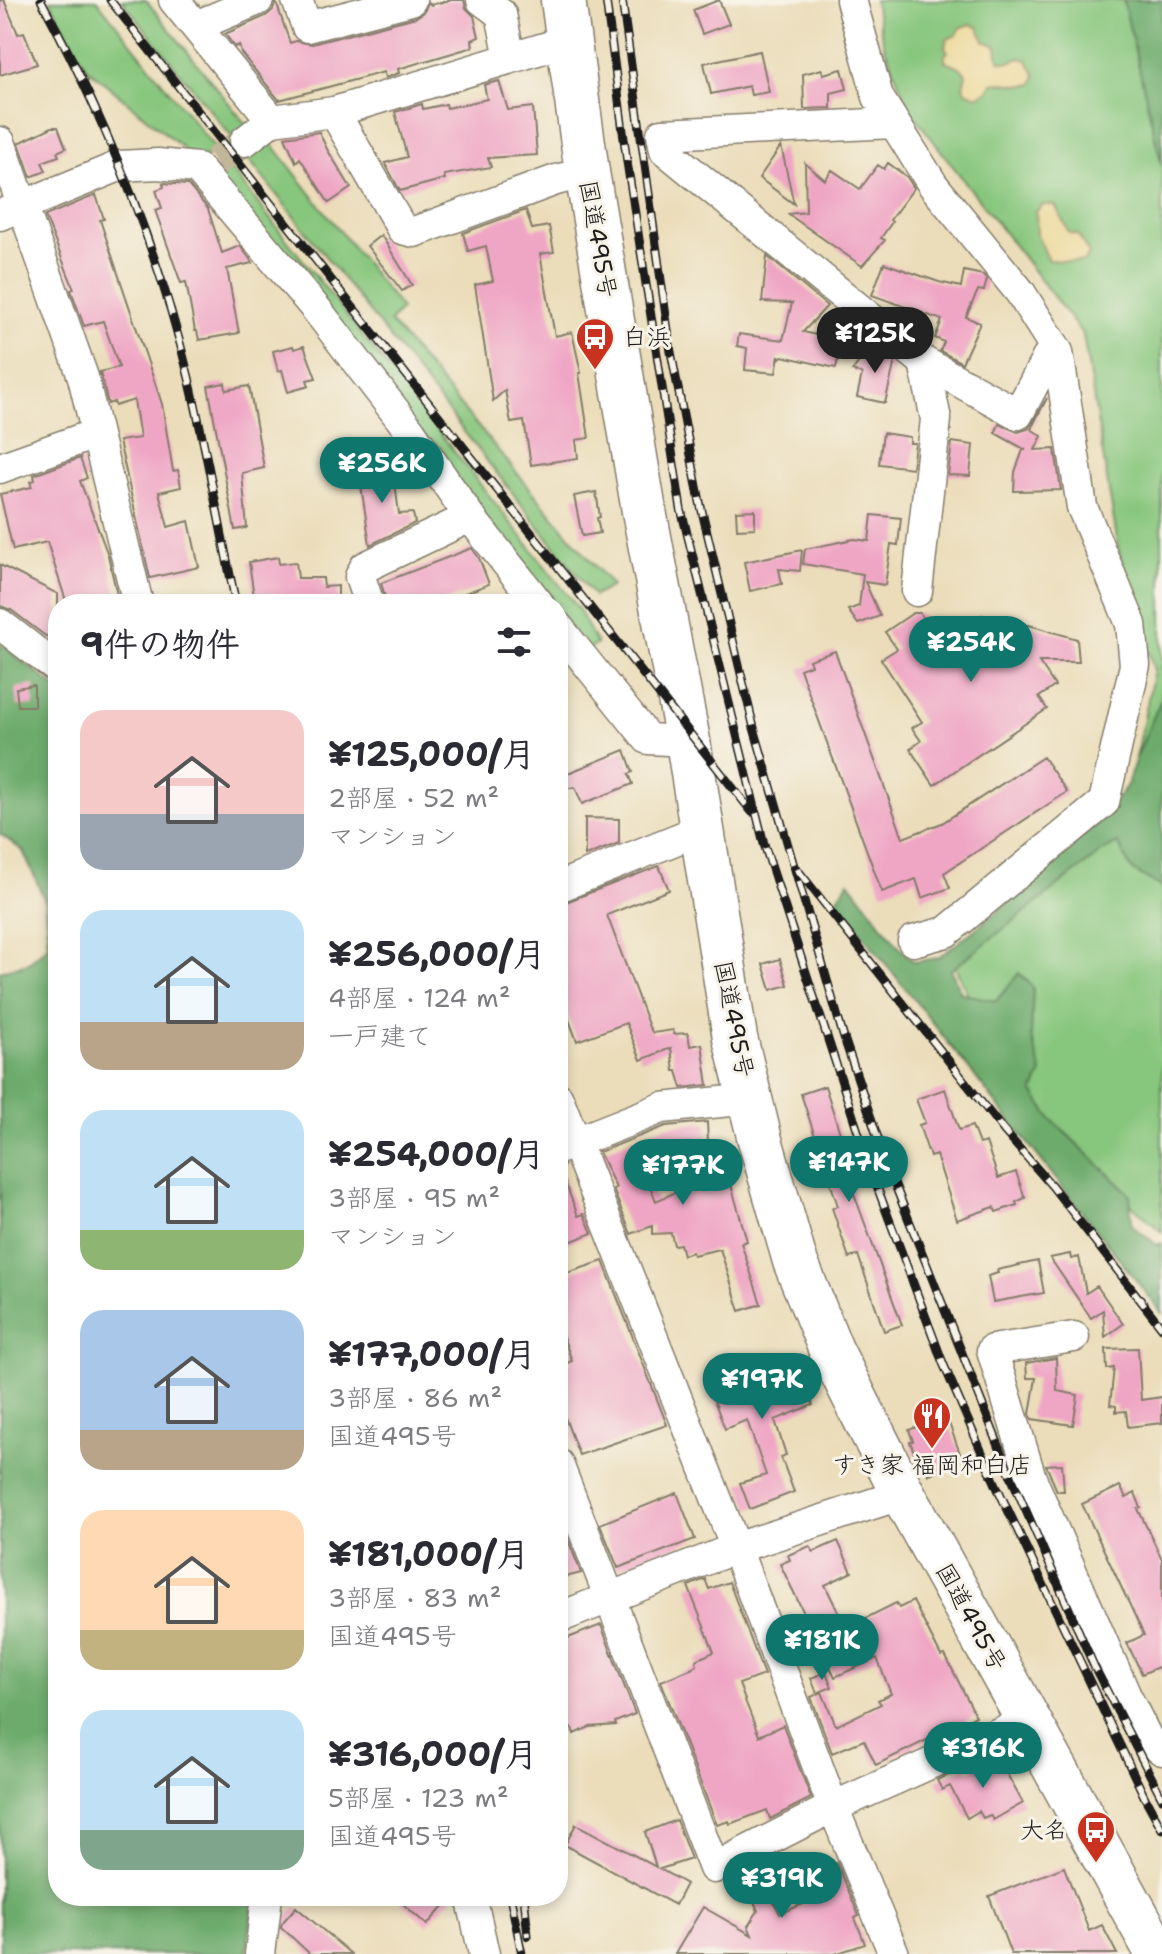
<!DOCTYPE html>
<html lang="ja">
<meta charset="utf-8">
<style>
:root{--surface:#fff;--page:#f7f7f7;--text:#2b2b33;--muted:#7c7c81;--accent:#0f766e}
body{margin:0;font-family:"Shantell Sans","Klee One",sans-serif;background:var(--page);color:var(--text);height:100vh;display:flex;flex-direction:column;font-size:30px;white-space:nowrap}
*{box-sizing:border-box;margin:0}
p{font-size:26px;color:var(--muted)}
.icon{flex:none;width:44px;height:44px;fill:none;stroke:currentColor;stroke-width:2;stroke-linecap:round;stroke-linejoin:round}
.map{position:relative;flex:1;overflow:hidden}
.sheet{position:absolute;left:48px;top:594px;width:520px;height:1312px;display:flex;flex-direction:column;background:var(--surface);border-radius:32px;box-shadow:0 4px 12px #0003}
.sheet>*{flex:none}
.price{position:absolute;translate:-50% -68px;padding:0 18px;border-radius:28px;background:var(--accent);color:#fff;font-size:26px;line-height:52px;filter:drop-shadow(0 2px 4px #0008)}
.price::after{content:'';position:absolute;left:50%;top:48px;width:24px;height:18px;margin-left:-12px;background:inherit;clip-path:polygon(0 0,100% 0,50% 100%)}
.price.selected{background:#222;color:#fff}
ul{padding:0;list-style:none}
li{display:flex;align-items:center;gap:24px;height:200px;padding:0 32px}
li span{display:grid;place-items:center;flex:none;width:224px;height:160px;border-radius:24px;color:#555}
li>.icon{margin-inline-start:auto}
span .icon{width:96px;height:96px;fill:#fffc;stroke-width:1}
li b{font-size:34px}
h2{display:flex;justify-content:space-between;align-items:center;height:96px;padding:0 32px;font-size:34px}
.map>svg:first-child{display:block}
.green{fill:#87c67d;stroke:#52714c;stroke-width:2}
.forest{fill:#6dab6c;stroke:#446444;stroke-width:2}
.sand{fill:#eeda9e;stroke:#857b5d;stroke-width:2}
.building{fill:#efa6c4}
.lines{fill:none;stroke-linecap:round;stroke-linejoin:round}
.minor-tunnel{stroke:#c2b69a;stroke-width:30;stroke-dasharray:30 15;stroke-linecap:butt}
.minor-casing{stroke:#847c6b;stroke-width:33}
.highway-casing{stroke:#847c6b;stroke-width:47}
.minor{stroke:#fff;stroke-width:30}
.highway{stroke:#fff;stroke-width:44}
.rail-casing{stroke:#1c1c1c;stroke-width:9}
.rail{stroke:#f7f3e8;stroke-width:6;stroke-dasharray:18;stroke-linecap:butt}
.labels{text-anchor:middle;stroke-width:6;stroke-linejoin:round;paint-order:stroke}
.street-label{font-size:24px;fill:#1c1c1c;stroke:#f7f3e8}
.poi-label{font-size:24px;fill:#1c1c1c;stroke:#f7f3e8;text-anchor:start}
</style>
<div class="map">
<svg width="1162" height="1954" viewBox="0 0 1162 1954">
<rect width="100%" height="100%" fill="#f7f3e8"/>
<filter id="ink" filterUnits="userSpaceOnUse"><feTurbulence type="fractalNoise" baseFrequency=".0125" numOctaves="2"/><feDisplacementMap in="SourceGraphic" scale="16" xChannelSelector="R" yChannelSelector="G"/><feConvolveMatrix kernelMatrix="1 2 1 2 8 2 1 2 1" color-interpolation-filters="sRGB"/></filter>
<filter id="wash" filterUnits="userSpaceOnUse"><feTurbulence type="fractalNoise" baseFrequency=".006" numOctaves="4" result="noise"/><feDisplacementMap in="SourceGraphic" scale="32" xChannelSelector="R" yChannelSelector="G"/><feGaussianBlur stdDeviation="1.8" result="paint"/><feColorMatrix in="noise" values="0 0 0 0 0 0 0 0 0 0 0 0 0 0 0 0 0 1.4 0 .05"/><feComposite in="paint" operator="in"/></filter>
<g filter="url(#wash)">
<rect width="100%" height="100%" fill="#ebddba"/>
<path class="green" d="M50,0H97L217,151L197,160L87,68Z
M122,0H146L249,128L234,140Z
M874,0H1162V1232L1014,1099L950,955L1113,830L1136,758L1154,670L1119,551L1083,335L909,109L884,45Z
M266,136L401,309L390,322L612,586L594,596L246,156L254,141Z
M221,163L230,168L578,608L597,644L583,652L558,620V604H546L210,178Z"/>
<path class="forest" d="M1123,0H1162V166Z
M0,644L58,689V1896H254L247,1954H0V971L28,963L48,946L44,898L23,851L0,834Z
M1162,697V887L1131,869L1118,843L1104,850L951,970L961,993L996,1001L1019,973L1033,987L1031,1036L1042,1073L1033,1092L1052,1120L1130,1194L1132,1225L1157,1245L1162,1243V1313L836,901L849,881L899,947L914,962L938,958L997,912L1100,821L1127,785L1136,758Z"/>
<path class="sand" d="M971,24L979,28L984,41L997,46L999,61L1010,62L1020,58L1028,60L1036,76L1033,84C1018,89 1006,80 992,83L988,91L978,96L967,92L963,86L966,74L960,67L945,61V54L948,52L945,47L947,39L957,35L960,28Z
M1042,205H1055L1069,233L1078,235L1089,254L1084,262L1048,260L1037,234L1036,212Z"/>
<g id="blocks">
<path class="building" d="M0,0H4L18,34L24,32L37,64L0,75Z
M450,0H464L466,8L474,16L479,37L472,40L473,47L398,69L399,73L385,78L384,72L279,100L241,53L239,45L235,47L225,34L266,16L273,10L276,2L290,43L296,41L312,44L416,17L424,12L428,2L431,5Z
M719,0L729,24L702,34L693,10Z
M760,51L769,92L751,95L749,86L711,94L704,63Z
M822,69L823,74L842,69L847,89L831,93V108L804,109L803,74Z
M499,81L508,110L533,107L537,155L488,158L491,167L444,175L445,179L400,191L385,163L407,157L395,112L422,104L423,109L446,104L447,108L487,99L484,85Z
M52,127H58L66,148L57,152L59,156L42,162L46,171L31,177L19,143Z
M319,132L327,149L351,188L329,203L300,158L296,162L285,137Z
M781,146L794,204L759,178Z
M805,163L825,180L832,170L860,189L878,165L884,169L888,163L907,177L914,188L890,220L892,222L881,238L885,240L862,266L788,214L806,212Z
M163,183L188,185L208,209L222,253L240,246L250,259L252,263L227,269L239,333L199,340L197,331H195L186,282L181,283L155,210L162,208L156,190L164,187Z
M96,195L104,219L100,220L162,404L173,471L178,470L181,487L159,492L168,527L189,521L199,567L150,578L119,441L140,438L134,400L115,406L114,402L108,404L100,372L119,367L103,321L84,326L71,290L74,289L45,216Z
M526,210L532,229L549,226L554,252L540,254L555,336L572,332L581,373H579L589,438L576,440L578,458L531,465L524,421L511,423L505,390L493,401L475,285L493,281L486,246L468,251L463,233Z
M381,235L412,285L402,291L367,246Z
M767,256L827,306L803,332L842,341L836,368L782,356L779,359V355L776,373L745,370L747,348L737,346L739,334L783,340L792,303L762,302Z
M884,263L939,282L961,287L964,271L983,275L987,279L984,291L978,290L966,317L980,323L962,363L940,351L944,342L935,338L942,320L872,295Z
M873,344L895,361L885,403L857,397L862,374L852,371Z
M293,346L294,349L304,346L316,378L307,380L309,386L288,392L282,370L278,371L273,351Z
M225,383L226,390L249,386L264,468L242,473L247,528L235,530L208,386Z
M1047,398L1031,429L1042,436L1035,450L1055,449L1061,490L1014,491L1015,472L1023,450H1026L995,433L999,424L1018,432L1028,429Z
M883,433L910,437V443H915L912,468L879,464Z
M952,442L973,445L970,476L948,475Z
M80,458L87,478L80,481L108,555L119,604H67L47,542L13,550L0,494L32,487L30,482L35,480L34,475Z
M393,467L399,514L413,513L415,523L370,545L359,472Z
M596,492L600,517L597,518L600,533L582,536L574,496Z
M755,510V528L737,529L736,511Z
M872,515L901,518L898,545L891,544L885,585L865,582L880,616L858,624L848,610L859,606L863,574L803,564L805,549L854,539L869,541Z
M472,548L479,558L489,584L437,604H387L381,583Z
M802,550L800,571L779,569L782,584L750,591L744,562Z
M278,557L279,564L296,562L298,578H323L324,587L338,586V604H255L249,562Z
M0,565L58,594V642L44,635L11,610L0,606Z
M913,613H920L930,629L949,616L958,630L982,615L990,626L1029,625L1077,639L1079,662H1039L1055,686L1039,697L1047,709L934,785L910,749L921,741L912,728L922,722L881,659L897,649L885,632Z
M835,651L903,838L942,823L1043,757L1067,792L944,873L950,888L922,898L916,879L882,892L800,669L811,665L809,660Z
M34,685V706H18L16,688Z
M625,750L633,772L629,774L633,784L582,804L575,787L558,790V777Z
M585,818L619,819V843L585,856Z
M659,866L669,890L607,915L649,1027L653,1033L673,1030L674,1034L688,1033L690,1046L702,1044L708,1085L682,1088L677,1071H674L671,1048L641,1060L626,1023L577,1041L558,991V905Z
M780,959L788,985L771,990L763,964Z
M825,1086L846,1152L842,1153L853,1191L902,1325L884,1331L858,1255L849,1258L832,1208L838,1206L801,1094Z
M945,1089L959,1130L972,1126L979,1144L986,1142L998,1178L1016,1172L1025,1198L1016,1202L1017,1205L996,1212L994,1207L957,1220L936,1155L930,1157L919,1125L925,1123L916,1099Z
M707,1122L708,1142L648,1146V1155L638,1156L656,1201L699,1182L702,1191L730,1181L747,1241L741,1243L761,1304L740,1311L720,1249L693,1255L692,1252L683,1255L680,1244L674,1245L671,1233L652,1234V1226L631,1234L613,1189L616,1188L599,1152L666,1126Z
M565,1165L560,1169L578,1216L584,1214L592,1233L565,1244L558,1225V1167Z
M1070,1254L1071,1259L1079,1257L1086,1293L1097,1286L1123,1324L1105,1337L1103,1310L1091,1318L1050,1258Z
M603,1261L667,1425L579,1455L558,1399V1367L572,1361L558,1323V1276Z
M1038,1261L1044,1293L993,1302L988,1276L998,1273L997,1270Z
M1138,1348L1141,1400L1162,1397V1423L1128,1427L1126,1411L1116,1412V1406L1110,1405L1114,1368L1107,1369L1106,1349Z
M1056,1358L1057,1391L1078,1395L1073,1425L1032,1419L1030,1414L1036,1378H1027L1026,1363Z
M796,1361L813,1405L775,1420L786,1455L781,1457L794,1492L750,1509L740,1483L766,1475L747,1420L725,1429L706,1379L739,1367L744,1381Z
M946,1415L962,1459L928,1475L921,1457L917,1459L910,1442L913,1441L909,1430Z
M1062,1464L1064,1491H1057L1046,1465Z
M1120,1486L1126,1498L1135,1493L1141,1508L1138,1509L1162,1559V1674L1158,1667L1142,1674L1127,1643L1144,1635L1082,1504Z
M677,1493L695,1539L618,1568L600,1524Z
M558,1514L581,1573L558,1579Z
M838,1541L852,1572L825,1585L846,1628L896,1603L899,1608L913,1601L941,1656L945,1655L976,1716L876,1765L864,1740L832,1753L811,1697L822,1692L836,1726L881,1704L878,1700L891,1694L877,1658L835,1677L780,1564L790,1560L788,1555L810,1546L813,1552Z
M705,1579L709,1589L729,1582L764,1675L739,1684L746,1703L759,1736L783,1725L811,1798L770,1819L767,1810L730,1824L729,1821L717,1825L661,1681L693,1668L697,1665L696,1660L714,1652L688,1586Z
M601,1625L635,1714L615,1722L616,1725L590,1727L574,1734L572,1728L558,1733V1642Z
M826,1672L832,1687L817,1693L811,1678Z
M997,1756L1023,1803L993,1820L990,1815L983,1818L979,1811L967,1818L950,1786L942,1790L937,1780L967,1767L969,1771Z
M676,1820L691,1859L660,1869L686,1884L675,1905L565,1845L576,1824L656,1867L645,1832Z
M779,1855L788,1874L765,1885L780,1914L824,1895L813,1873L837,1863L859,1916L855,1918L865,1944L835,1954H675L703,1907L752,1935L748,1926L758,1911L744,1877L728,1881Z
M1064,1867L1089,1931L1102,1925L1117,1954H1011L989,1896Z
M394,1896H453L427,1925Z
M296,1907L309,1918L351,1954H310L281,1927L282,1923Z"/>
</g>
</g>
<g filter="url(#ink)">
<use href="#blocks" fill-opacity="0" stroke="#847c6b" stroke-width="2"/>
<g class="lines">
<path class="minor-tunnel" d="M215,162L245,141"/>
<g class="minor-casing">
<path id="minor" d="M174,0L272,120L334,112L567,41
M297,0L307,27L411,0
M482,0L501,14L510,58
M851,0L878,97L933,185L1020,292L1058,352L1082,507L1131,624L1135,665L1104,802L946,932L913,941
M196,26L258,0
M334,112L402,229L414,232L556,180L587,172
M894,123L662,134L665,150L924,362L1018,414L1054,345
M245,141L272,120
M0,142L83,377L138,604
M0,215L119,166L158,164L197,168L317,310L411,432L470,517L539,604
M0,468L95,434
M917,591L936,419L924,362
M369,604L360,577L365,567L470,517
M0,624L58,669
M558,627L648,739L688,741
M558,887L702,829
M558,1098L736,1548L833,1807L894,1954
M558,1149L662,1108L750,1099
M1074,1337L992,1350L1031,1478L1126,1696L1148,1740L1162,1750
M558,1464L714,1868L833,1807L1028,1720
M558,1618L736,1548L903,1494
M471,1896L484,1954
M260,1954L267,1896"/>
</g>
<g class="highway-casing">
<path id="highway" d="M563,0L587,172L644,511L688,741L735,1038L760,1140L795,1261L831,1350L903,1494L1158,1954"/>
</g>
<use href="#minor" class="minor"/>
<use href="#highway" class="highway"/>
<g class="rail-casing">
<path id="rail" d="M41,0C105,118 157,247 189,378C207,453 220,529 236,604
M110,0L752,812
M606,0L627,162L681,509L764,844L870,1168L943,1363L997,1487L1145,1798L1162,1829
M622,0L671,352L701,507L754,728L843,1035L887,1165L1013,1481L1094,1666L1162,1798
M797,869L1004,1131L1052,1186L1162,1328
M510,1896L522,1954
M524,1896L528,1936"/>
</g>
<use href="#rail" class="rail"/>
</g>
</g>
<defs>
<g id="bus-pin" transform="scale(2)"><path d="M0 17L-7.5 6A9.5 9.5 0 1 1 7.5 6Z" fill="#c8321e" stroke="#f7f3e8"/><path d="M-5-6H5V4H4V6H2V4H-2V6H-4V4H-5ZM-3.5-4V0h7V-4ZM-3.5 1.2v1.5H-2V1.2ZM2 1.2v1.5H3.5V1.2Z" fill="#fff"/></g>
<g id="restaurant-pin" transform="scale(2)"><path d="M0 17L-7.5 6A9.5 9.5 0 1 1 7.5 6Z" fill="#c8321e" stroke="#f7f3e8"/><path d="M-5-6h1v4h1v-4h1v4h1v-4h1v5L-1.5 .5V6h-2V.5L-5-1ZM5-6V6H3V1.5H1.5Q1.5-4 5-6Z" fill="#fff"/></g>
</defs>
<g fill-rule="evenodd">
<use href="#bus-pin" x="595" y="337"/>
<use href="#restaurant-pin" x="932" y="1416"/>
<use href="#bus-pin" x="1096" y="1830"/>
</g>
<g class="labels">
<g class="street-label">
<text transform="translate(598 239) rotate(80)" y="8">国道495号</text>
<text transform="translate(734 1019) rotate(79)" y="8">国道495号</text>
<text transform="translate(971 1617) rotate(61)" y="8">国道495号</text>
</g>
<g class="poi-label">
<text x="623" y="345">白浜</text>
<text x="932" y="1473" text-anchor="middle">すき家 福岡和白店</text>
<text x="1068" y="1838" text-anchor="end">大名</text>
</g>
</g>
</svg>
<b class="price selected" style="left:875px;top:375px">¥125K</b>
<b class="price" style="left:382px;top:505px">¥256K</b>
<b class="price" style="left:971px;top:684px">¥254K</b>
<b class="price" style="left:849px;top:1204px">¥147K</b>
<b class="price" style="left:683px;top:1207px">¥177K</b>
<b class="price" style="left:762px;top:1421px">¥197K</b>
<b class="price" style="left:822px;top:1682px">¥181K</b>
<b class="price" style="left:983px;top:1790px">¥316K</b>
<b class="price" style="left:782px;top:1920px">¥319K</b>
<section class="sheet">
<h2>9件の物件<svg class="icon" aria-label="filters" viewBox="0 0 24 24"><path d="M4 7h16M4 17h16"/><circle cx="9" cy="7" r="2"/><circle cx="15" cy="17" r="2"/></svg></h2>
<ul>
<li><span style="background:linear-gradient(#f6c9c9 65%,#9aa5b1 0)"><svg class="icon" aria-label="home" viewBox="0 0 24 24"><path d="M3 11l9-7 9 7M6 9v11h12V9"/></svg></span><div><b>¥125,000/月</b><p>2部屋 · 52 m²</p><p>マンション</p></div></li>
<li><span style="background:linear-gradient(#bfe0f5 70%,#b9a48a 0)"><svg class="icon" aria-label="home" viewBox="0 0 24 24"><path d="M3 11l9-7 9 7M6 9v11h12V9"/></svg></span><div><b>¥256,000/月</b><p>4部屋 · 124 m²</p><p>一戸建て</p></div></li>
<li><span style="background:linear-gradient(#bfe0f5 75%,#8fb573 0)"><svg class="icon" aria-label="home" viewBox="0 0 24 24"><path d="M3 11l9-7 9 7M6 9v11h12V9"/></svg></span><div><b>¥254,000/月</b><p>3部屋 · 95 m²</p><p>マンション</p></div></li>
<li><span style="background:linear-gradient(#a9c7e8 75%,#b9a48a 0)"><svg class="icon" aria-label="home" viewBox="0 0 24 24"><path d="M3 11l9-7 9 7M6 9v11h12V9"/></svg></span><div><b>¥177,000/月</b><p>3部屋 · 86 m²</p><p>国道495号</p></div></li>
<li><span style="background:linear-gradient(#ffd9b3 75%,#c2b280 0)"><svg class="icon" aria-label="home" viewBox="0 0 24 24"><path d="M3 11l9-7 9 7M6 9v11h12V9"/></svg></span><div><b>¥181,000/月</b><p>3部屋 · 83 m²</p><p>国道495号</p></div></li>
<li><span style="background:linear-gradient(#bfe0f5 75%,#7fa58c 0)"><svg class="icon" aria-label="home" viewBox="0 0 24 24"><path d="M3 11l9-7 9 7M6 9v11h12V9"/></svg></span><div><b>¥316,000/月</b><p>5部屋 · 123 m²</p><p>国道495号</p></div></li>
</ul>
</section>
</div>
